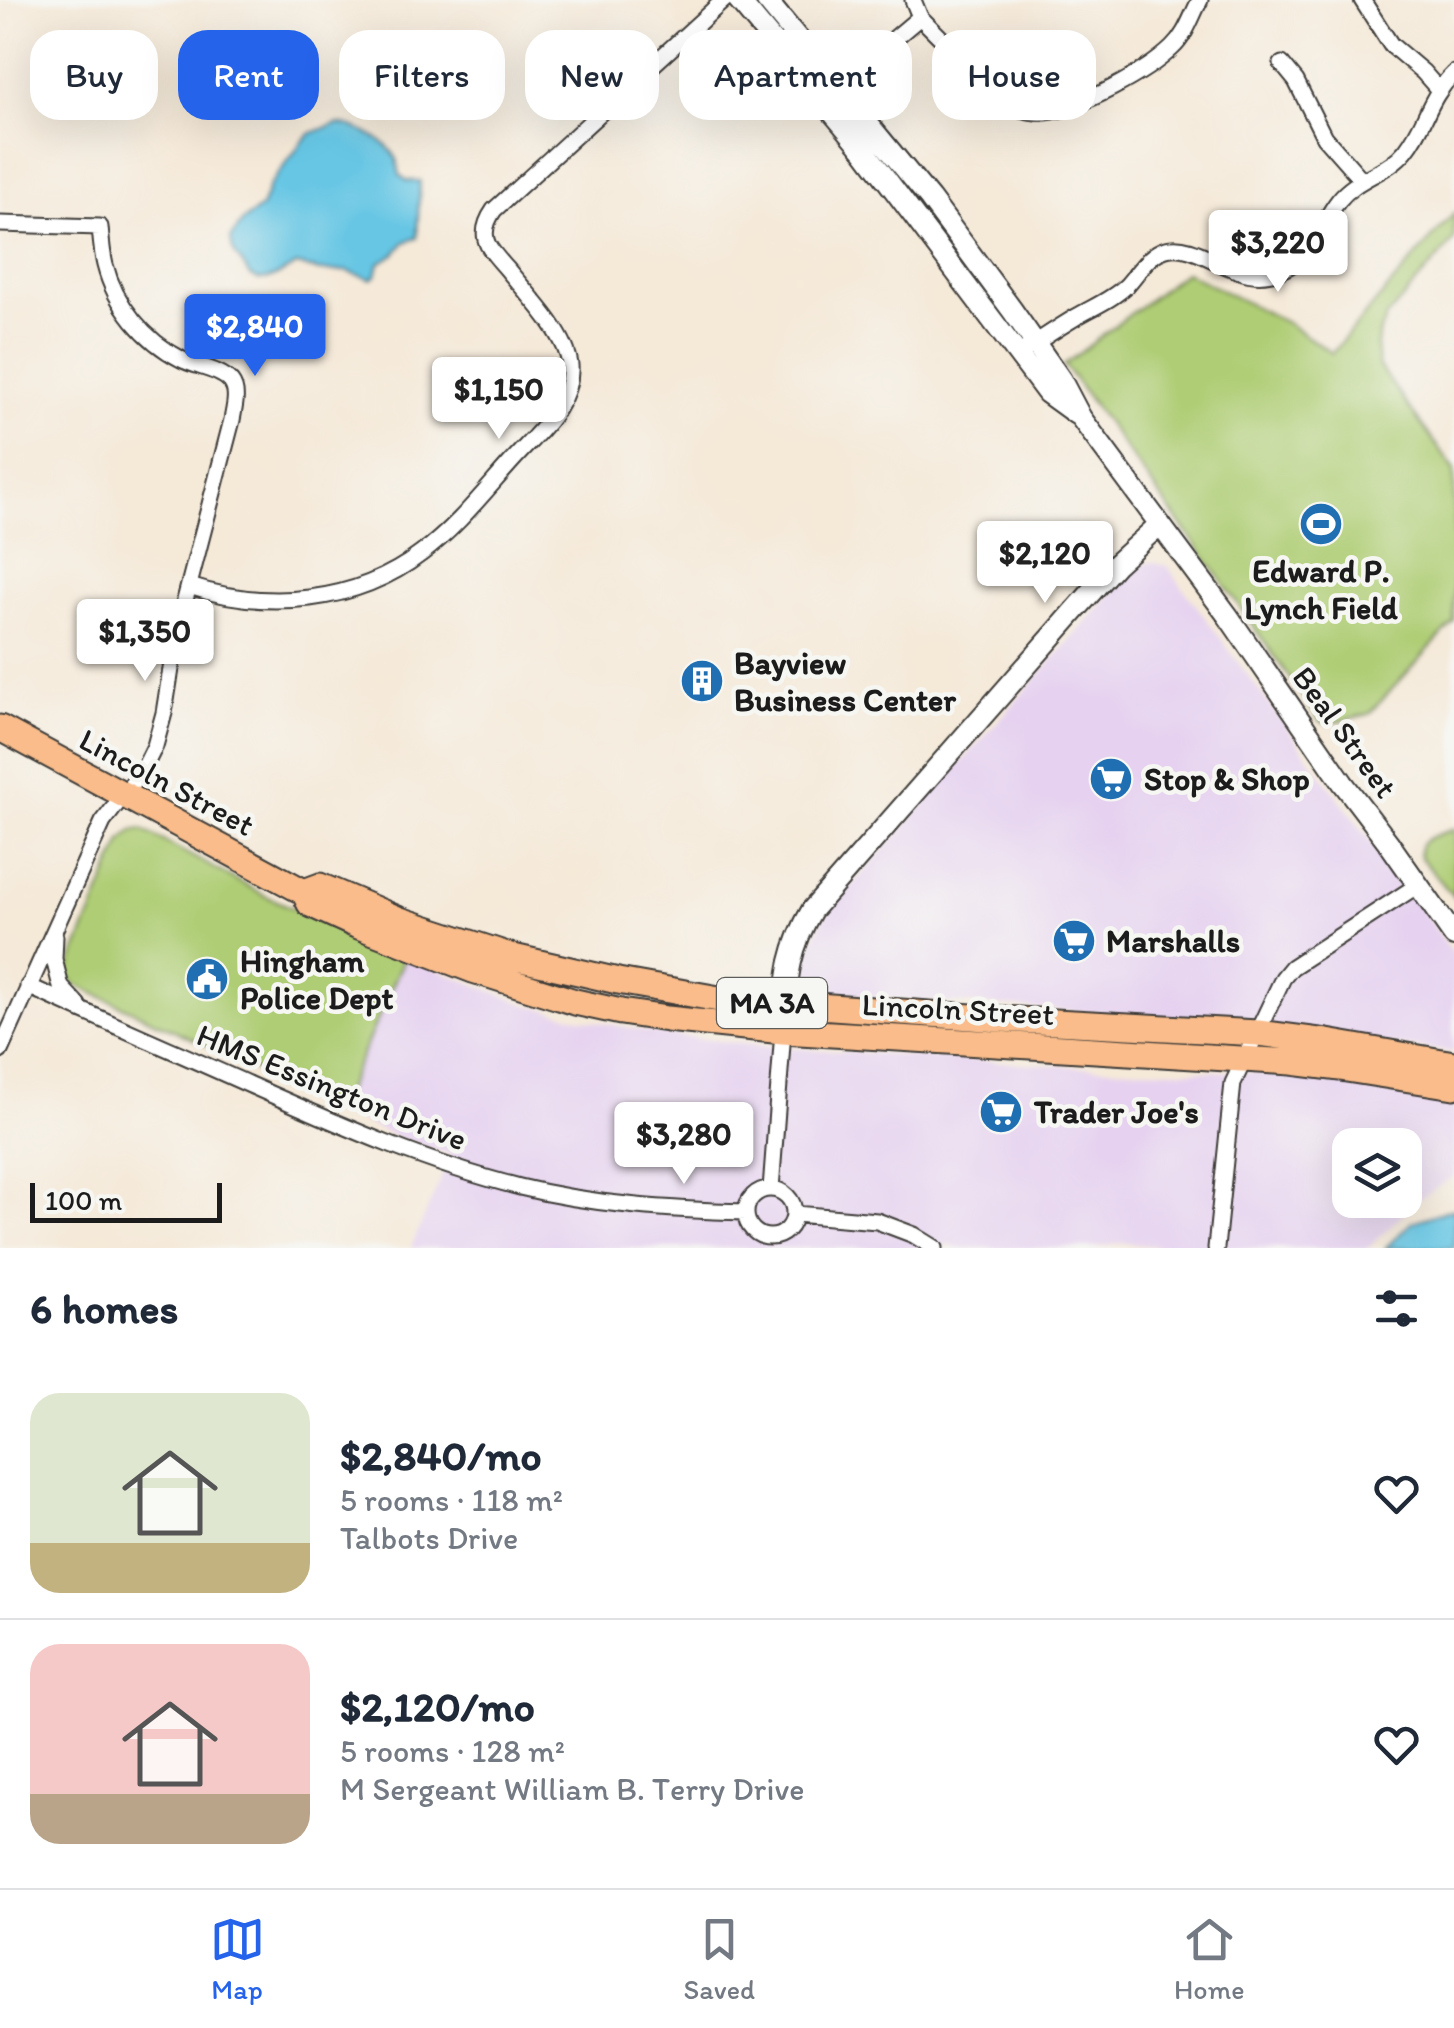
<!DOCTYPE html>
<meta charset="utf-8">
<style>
:root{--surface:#fff;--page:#f6f6f7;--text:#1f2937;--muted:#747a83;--line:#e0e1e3;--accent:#2563eb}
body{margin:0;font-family:Itim,sans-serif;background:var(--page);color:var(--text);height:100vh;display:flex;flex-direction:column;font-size:38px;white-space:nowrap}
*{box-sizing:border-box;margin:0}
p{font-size:32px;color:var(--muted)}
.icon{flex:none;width:55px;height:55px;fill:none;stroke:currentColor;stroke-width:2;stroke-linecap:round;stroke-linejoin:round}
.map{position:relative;height:1248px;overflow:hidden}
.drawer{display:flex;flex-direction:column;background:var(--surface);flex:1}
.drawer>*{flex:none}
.hud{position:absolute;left:30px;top:30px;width:1395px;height:90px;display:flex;gap:20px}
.fabs{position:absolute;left:1332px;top:1128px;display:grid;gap:20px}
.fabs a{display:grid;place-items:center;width:90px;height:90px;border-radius:20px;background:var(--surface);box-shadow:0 10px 40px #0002;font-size:50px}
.scale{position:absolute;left:30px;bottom:25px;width:192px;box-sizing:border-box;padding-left:10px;border:5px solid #1c1c1c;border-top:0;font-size:28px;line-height:35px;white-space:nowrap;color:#1c1c1c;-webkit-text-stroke:8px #f6f6f2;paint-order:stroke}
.price{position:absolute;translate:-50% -85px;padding:0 22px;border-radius:10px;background:#fff;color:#222;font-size:32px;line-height:65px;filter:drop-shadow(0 2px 5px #0008)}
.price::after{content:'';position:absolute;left:50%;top:60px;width:30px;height:22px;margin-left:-15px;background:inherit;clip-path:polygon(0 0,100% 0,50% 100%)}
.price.on{background:var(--accent);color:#fff}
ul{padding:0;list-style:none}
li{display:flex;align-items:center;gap:30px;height:250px;padding:0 30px}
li+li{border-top:2px solid var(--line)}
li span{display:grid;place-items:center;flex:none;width:280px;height:200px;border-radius:30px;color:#555}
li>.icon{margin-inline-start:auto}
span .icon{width:120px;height:120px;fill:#fffc;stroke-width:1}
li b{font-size:42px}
h2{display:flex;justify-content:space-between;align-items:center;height:120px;padding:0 30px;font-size:42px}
.pill{padding:0 35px;border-radius:30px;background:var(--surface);box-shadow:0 10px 40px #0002;font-size:35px;line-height:90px}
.pill.on{background:var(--accent);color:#fff}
.dock{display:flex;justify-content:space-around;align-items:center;height:140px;border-top:2px solid var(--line);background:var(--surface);font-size:28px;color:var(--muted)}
.dock a{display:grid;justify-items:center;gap:5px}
.dock .on{color:var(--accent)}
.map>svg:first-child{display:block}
.built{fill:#e6d2f0;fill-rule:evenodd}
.green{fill:#afcd74;stroke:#667448;stroke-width:2.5}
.water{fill:#66c6e4;stroke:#417180;stroke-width:2.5}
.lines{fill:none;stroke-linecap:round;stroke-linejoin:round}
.minor-casing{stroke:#3d3b38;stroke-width:19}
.tertiary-casing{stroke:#3d3b38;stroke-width:24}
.primary-casing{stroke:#3d3b38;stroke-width:29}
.minor{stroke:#fff;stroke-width:15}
.tertiary{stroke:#fff;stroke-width:20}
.primary{stroke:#f9bc8a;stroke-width:25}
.labels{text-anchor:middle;stroke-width:9;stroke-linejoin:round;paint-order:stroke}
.shield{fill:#f6f6f2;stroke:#5d5d5c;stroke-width:2.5}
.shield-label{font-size:30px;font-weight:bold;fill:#1c1c1c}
.poi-label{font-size:32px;font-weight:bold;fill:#1c1c1c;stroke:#f6f6f2;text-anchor:start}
.street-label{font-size:32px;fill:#1c1c1c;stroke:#f6f6f2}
</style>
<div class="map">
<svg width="1454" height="1248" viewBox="0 0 1454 1248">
<rect width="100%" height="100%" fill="#f6f6f2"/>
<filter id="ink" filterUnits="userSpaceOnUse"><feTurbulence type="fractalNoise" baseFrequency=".01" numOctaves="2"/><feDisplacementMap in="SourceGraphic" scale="20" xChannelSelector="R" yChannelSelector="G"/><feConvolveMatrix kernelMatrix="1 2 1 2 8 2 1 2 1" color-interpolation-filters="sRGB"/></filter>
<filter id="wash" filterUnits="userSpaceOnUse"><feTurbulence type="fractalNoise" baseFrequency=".0048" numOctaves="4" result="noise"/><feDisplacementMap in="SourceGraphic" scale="40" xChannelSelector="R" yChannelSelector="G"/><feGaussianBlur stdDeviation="2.25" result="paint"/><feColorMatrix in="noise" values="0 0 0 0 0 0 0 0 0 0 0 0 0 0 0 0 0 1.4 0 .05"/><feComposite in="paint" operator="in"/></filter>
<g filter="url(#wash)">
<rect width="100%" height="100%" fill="#f5e9d8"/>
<path class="built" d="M1150,562L1167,566L1454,954V1052L1132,1015L826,994L812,988L805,982V961L824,917L1113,592L1136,568Z
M405,957L527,1005L588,1020L660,1034L762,1046L1080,1067L1268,1073L1300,1077L1454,1104V1176L1417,1200L1368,1248H1180L1124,1243L1092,1248H956L948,1243L944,1248H411L451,1155L405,1140L337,1111ZM1350,1145H1405V1200H1350Z"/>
<path class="green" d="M1454,213V240L1386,318C1377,334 1374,349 1379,367L1454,469V622L1369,714L1326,724L1324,721L1320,722L1210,564L1064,365L1185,272L1287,323L1332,353Z
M141,829L268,897L405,957L337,1111L277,1084L235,1058L76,985L68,977L69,968L122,841L133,831Z
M1454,829V897L1420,857C1414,838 1439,835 1454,829Z"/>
<path class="water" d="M337,124C356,126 387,139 396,158C396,159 400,174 400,175L407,181H420L417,238L405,242L395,254L379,263L376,276L371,279L346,271H319L297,265C283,271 265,288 250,275C246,271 244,265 240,261C233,253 232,249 231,238L243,221L261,208L269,186L303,141L311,133Z
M1454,1208V1248H1385L1412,1222Z"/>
</g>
<g filter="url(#ink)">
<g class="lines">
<g class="minor-casing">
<path id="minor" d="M913,0L920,17L1001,98C1015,109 1028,113 1046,112C1080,109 1147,72 1172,48C1186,35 1191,17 1200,0
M1362,0L1391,45L1423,72L1438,89
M1282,64L1296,81L1324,137L1362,180
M831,92L920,17
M0,224L100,227C101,239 102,253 105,265C115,305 145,341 181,359C196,367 220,369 231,382C239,392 234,408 232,420L177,631L164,713L155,746L144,768L103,822L0,1051
M1018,354C1037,342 1056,329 1076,317C1093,307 1113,299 1127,285C1139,272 1148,254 1166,249C1204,239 1239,295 1289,266C1314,252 1322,221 1339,200C1357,177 1388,173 1406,150C1426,125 1428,98 1454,73
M189,586C266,611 356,604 422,553C457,527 484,492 513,460C537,433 573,404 570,365C566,332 527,294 507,269C501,262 493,254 488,245C482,233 487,220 494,210L724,0
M55,936L54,959L61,987L78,1005
M28,986C102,1020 176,1052 250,1085C340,1125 424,1163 520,1187C593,1205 671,1210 746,1212
M746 1213a24 24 0 1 1 48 0a24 24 0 1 1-48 0Z
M771,1189L783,1031
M795,1214L877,1221L914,1235L935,1248
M1216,1248L1233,1083L1283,978L1292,967L1418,885"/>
</g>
<g class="tertiary-casing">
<path id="tertiary" d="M738,0L865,151L1047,393L1076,414
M766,0L930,199L1012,310L1061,380L1081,418L1228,616L1343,783L1388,842L1454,936
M784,1019C787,976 790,947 812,910L1116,564L1159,525"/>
</g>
<g class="primary-casing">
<path id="primary" d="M0,728L304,892L310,904L356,925L473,970L575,1002L621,1012L667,1019L783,1031L1292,1062L1340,1068L1454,1086
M304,892L320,886L400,920L513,957L618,981L719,999L1000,1019L1258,1033L1327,1042L1454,1064"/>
</g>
<use href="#minor" class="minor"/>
<use href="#tertiary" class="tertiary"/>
<use href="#primary" class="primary"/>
</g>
</g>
<defs>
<g id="stadium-disc" transform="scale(2.25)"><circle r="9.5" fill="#1f6fb2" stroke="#f6f6f2"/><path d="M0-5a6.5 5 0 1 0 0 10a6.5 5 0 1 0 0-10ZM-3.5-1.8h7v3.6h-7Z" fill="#fff"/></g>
<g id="building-disc" transform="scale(2.25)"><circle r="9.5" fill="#1f6fb2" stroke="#f6f6f2"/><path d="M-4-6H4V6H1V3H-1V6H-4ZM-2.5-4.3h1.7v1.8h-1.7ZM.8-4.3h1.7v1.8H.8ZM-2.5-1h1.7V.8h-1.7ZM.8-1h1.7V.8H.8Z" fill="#fff"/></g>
<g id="supermarket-disc" transform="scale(2.25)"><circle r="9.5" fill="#1f6fb2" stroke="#f6f6f2"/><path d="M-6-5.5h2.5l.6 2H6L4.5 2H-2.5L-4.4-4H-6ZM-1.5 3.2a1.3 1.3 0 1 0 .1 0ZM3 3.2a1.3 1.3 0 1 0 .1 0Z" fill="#fff"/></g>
<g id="civic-disc" transform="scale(2.25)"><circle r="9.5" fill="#1f6fb2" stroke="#f6f6f2"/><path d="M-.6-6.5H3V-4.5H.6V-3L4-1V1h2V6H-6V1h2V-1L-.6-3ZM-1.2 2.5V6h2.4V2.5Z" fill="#fff"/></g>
</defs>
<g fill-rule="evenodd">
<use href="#stadium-disc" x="1321" y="524"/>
<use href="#building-disc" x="702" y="681"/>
<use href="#supermarket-disc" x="1111" y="779"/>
<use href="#supermarket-disc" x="1074" y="941"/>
<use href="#civic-disc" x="207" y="979"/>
<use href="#supermarket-disc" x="1001" y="1112"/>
</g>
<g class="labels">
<rect class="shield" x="717" y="978" width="110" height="50" rx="8"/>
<g class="shield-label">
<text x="772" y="1013">MA 3A</text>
</g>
<g class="poi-label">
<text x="1321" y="582" text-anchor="middle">Edward P.<tspan x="1321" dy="37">Lynch Field</tspan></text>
<text x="734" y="674">Bayview<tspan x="734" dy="37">Business Center</tspan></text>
<text x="1144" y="790">Stop &amp; Shop</text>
<text x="1106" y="952">Marshalls</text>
<text x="240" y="972">Hingham<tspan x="240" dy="37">Police Dept</tspan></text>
<text x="1034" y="1123">Trader Joe's</text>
</g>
<g class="street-label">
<text transform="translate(1345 732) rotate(54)" y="11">Beal Street</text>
<text transform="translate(167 782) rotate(28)" y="11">Lincoln Street</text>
<text transform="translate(958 1009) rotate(3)" y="11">Lincoln Street</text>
<text transform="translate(332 1087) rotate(22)" y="11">HMS Essington Drive</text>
</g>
</g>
</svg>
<div class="fabs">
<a><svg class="icon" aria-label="layers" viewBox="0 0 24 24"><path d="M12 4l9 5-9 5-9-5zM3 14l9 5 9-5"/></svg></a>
</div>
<div class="scale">100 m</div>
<b class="price" style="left:1278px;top:295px">$3,220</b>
<b class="price on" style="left:255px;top:379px">$2,840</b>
<b class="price" style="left:499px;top:442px">$1,150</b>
<b class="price" style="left:1045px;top:606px">$2,120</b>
<b class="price" style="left:145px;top:684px">$1,350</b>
<b class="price" style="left:684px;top:1187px">$3,280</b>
<div class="hud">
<a class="pill">Buy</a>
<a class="pill on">Rent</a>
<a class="pill">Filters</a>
<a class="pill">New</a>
<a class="pill">Apartment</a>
<a class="pill">House</a>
</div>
</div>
<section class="drawer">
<h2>6 homes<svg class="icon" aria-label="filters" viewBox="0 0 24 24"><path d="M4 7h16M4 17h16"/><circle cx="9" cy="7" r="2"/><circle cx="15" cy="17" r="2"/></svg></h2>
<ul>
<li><span style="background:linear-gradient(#dfe7d0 75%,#c2b280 0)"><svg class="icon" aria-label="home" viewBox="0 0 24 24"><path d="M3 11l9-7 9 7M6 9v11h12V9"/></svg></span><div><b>$2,840/mo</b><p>5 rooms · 118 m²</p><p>Talbots Drive</p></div><svg class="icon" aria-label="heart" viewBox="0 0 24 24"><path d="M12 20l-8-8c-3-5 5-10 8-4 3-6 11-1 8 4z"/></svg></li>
<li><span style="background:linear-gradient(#f6c9c9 75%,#b9a48a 0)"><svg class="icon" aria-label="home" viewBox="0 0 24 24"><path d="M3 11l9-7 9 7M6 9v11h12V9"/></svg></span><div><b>$2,120/mo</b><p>5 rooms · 128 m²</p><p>M Sergeant William B. Terry Drive</p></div><svg class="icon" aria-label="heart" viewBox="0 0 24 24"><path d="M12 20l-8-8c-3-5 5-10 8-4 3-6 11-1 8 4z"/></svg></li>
</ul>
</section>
<nav class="dock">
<a class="on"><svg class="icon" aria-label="map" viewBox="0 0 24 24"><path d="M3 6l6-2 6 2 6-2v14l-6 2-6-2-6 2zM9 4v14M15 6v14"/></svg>Map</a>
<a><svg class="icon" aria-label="saved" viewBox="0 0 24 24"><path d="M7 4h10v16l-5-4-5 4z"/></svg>Saved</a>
<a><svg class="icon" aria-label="home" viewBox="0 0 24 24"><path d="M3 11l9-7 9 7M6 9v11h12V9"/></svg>Home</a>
</nav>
